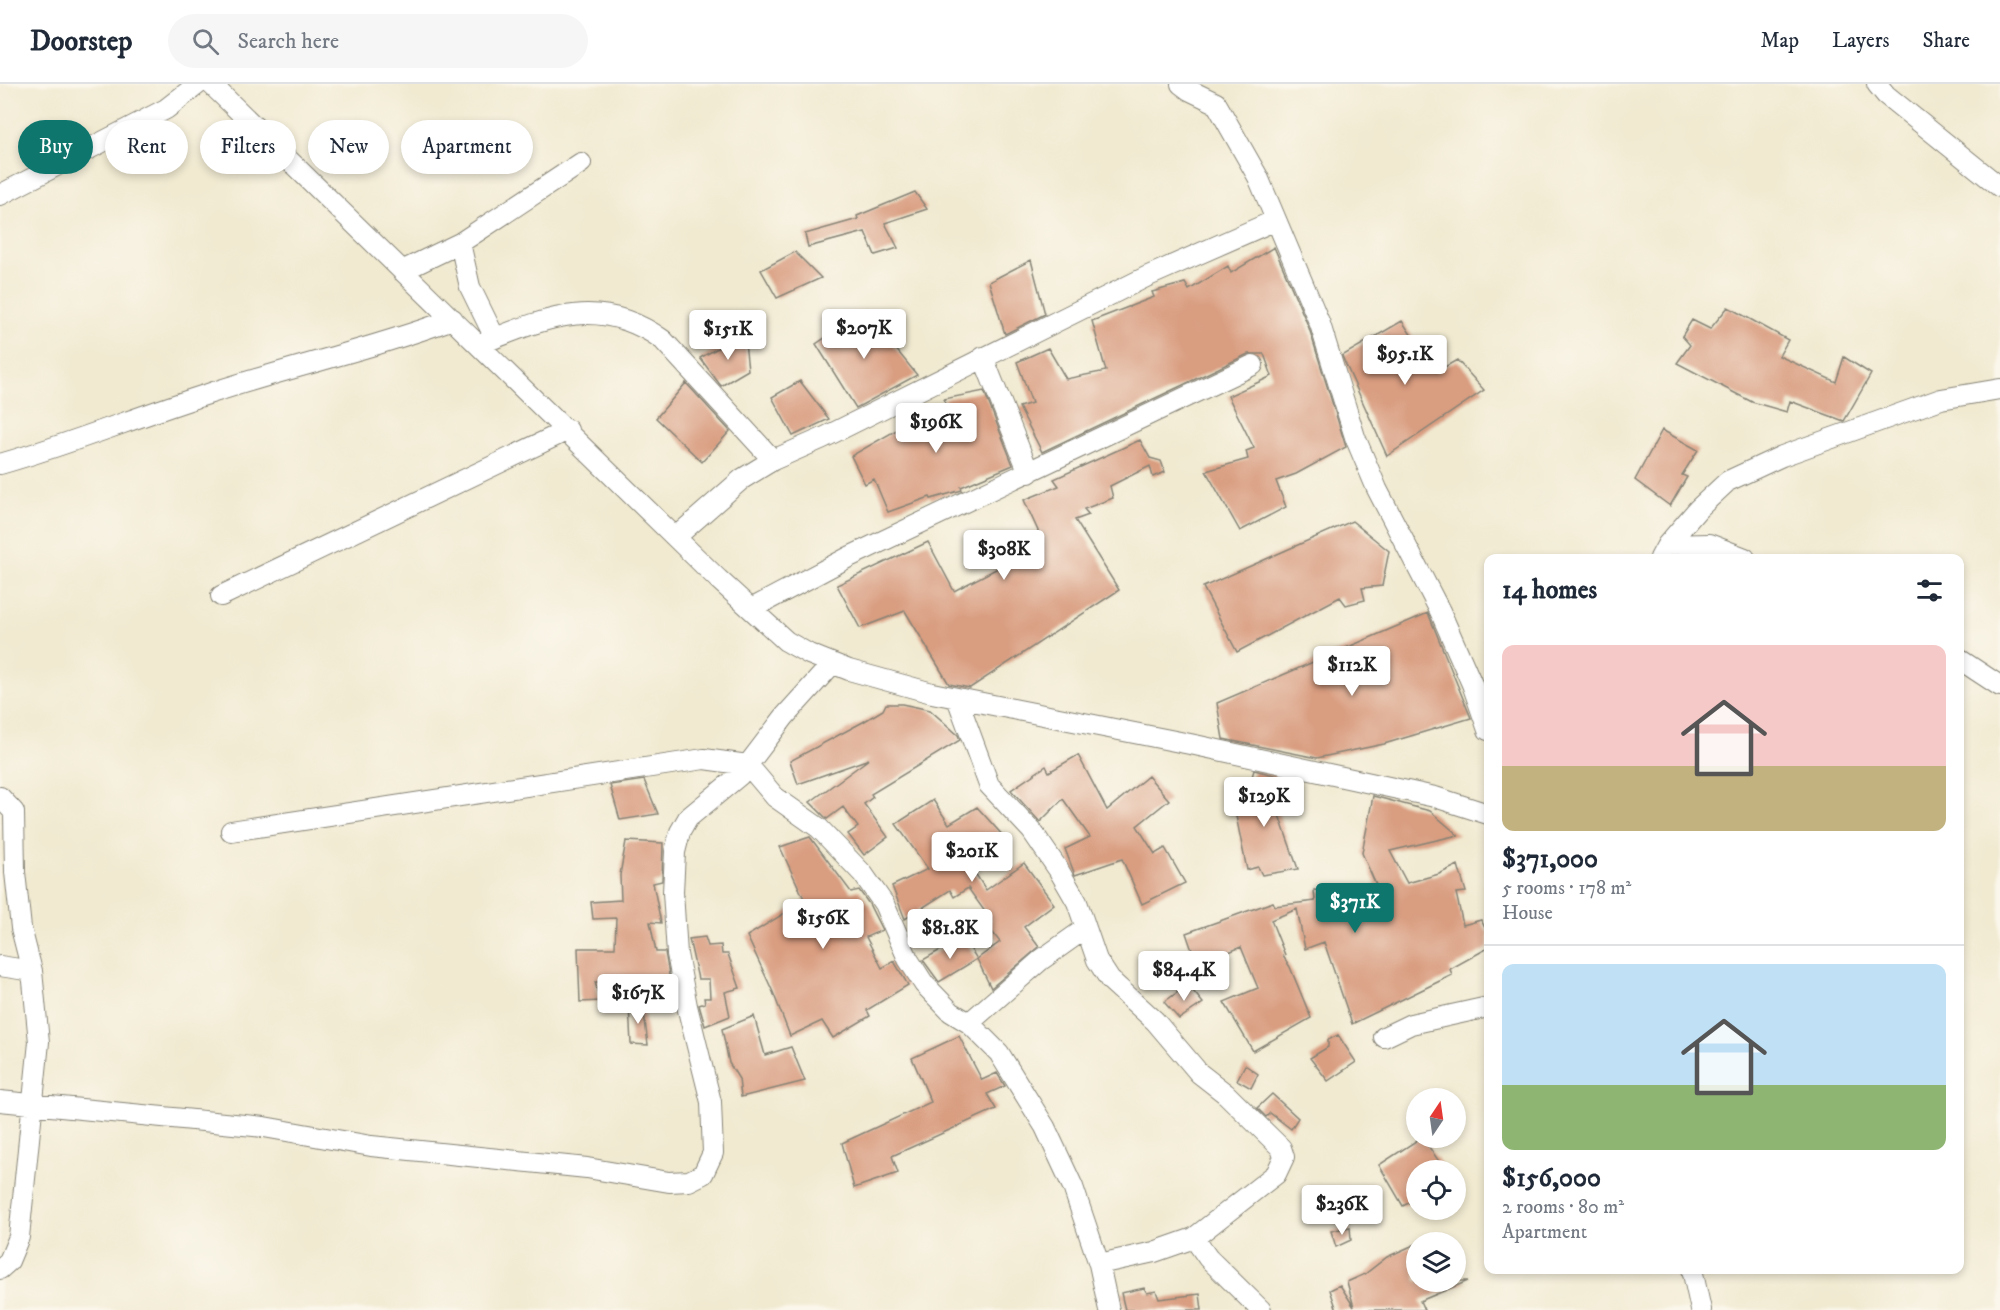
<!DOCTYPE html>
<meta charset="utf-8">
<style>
:root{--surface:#fff;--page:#f6f6f7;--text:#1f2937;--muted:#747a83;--line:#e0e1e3;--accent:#0f766e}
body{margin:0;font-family:"IM FELL DW Pica",serif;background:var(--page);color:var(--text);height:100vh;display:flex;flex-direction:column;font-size:22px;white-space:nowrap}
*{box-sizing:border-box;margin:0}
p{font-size:20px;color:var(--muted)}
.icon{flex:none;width:33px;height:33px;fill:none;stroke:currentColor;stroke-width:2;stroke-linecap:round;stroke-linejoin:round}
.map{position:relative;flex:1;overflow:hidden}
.side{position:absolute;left:1484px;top:470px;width:480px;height:720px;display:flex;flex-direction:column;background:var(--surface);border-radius:12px;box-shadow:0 3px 9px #0003}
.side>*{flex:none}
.top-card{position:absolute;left:18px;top:36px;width:570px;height:54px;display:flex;gap:12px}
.needle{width:39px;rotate:13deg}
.controls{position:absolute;left:1406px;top:1004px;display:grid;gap:12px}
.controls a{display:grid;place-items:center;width:60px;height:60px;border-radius:50%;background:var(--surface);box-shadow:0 3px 9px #0003;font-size:30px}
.price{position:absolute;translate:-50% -51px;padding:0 14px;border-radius:6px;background:#fff;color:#222;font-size:20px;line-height:39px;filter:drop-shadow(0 2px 3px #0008)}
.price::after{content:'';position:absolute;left:50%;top:36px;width:18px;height:14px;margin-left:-9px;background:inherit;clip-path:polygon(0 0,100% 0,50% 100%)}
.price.on{background:var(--accent);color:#fff}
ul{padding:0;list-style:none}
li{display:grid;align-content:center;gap:12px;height:318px;padding:0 18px}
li+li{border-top:2px solid var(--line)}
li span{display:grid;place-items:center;height:186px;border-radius:12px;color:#555}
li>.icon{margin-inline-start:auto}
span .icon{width:108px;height:108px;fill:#fffc;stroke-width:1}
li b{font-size:26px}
h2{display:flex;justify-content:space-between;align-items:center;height:72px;padding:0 18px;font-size:26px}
.tag{padding:0 21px;border-radius:27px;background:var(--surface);box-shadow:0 3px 9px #0003;font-size:21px;line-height:54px}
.tag.on{background:var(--accent);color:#fff}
header{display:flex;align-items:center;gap:36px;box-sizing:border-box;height:84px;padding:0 30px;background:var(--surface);border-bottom:2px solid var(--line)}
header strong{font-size:28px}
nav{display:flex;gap:33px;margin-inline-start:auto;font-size:21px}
.search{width:420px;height:54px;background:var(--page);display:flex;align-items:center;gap:15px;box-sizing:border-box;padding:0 21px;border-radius:33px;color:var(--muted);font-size:22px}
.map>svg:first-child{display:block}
.building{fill:#d99d80}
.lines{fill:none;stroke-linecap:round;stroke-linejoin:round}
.minor-casing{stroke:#868376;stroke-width:22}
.minor{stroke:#fff;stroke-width:20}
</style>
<header>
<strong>Doorstep</strong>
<div class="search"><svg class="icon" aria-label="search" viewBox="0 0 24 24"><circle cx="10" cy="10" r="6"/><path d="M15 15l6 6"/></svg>Search here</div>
<nav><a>Map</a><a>Layers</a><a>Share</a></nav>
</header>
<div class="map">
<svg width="2000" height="1226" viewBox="0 0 2000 1226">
<rect width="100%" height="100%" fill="#fbf7ec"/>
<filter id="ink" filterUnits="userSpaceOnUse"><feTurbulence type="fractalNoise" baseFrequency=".0167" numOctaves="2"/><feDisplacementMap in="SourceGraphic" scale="12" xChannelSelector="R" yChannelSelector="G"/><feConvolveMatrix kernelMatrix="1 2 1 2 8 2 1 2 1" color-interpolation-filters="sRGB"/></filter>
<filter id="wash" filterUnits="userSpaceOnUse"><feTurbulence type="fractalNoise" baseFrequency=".008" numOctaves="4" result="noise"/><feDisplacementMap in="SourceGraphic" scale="24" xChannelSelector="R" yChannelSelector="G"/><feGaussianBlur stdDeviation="1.35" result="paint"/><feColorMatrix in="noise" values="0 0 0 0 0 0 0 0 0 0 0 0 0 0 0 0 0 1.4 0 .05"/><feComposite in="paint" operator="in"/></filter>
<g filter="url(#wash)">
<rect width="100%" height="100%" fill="#f1ead1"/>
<g id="blocks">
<path class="building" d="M915,108L927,125L885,139L898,164L875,171L865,148L808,163L805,150L858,135L857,132Z
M1274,163L1309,244L1346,363L1296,390L1276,397L1286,423L1240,447L1206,387L1248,375L1246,367L1254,364L1228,312L1272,292L1264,270H1248L1042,368L1019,323L1032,319L1017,278L1048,264L1066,295L1106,287L1092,237L1154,213L1152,208L1185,199L1189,206L1228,182L1231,189Z
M795,168L821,194L777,214L761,186Z
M1031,176L1045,230L1005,250L989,198Z
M1728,223L1788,256L1779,272L1836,298L1844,273L1871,290L1844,337L1790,317L1787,328L1752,318L1677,279L1690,261L1682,252L1692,236L1710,245Z
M865,227L917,291L856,324L816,260Z
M1402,237L1436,288L1457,276L1484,306L1387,372L1342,272Z
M744,249L748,286L721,302L700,274Z
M800,297L829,335L793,352L772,313Z
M686,299L730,347L702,378L656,334Z
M984,307L1013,381L961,403L962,406L931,415L930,413L888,428L874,395L865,400L851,372L902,343L900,338L950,330L944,315Z
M1662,346L1698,366L1682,391L1687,393L1670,422L1635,396Z
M1140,356L1150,374L1161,377L1165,388L1153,393L1150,382L1110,402L1113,414L1084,425L1089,431L1075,436L1119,506L970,604L949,600L905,527L860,544L837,501L928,458L954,507L1044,460L1024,416L1059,402L1054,395Z
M1352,437L1389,467L1382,502L1362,504L1365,516L1346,521L1340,513L1237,568L1203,503Z
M1428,529L1471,634L1384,660L1317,674L1223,655L1217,619Z
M886,620H902L930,626L958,651L960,656L871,710L873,713L864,720L888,753L864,771L848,750L858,743L843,723L827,735L810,718L869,675L798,700L790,677L863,638L883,626Z
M1078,671L1107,726L1148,692L1169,716L1137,742L1155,770L1165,764L1185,799L1142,820L1122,775L1075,791L1065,765L1090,753L1063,715L1040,738L1011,706L1046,682L1049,688Z
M1254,686L1278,692L1274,717L1298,785L1262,791L1258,783L1247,786L1234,722L1244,721Z
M644,696L658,730L620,736L610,701Z
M1373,712L1430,727L1458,751L1390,767L1407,799L1439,790L1458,781L1466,808L1456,809L1463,841L1481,836L1488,850V864L1450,885L1452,891L1352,940L1324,858L1305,865L1297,825L1271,836L1285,871L1283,872L1290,883L1311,934L1253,967L1224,918L1258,904L1241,863L1197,881L1186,849L1273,818L1275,822L1315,817L1314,806L1334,807L1340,819L1376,801L1362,769Z
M933,716L949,740L977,723L1005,754L969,780L986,806L1024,779L1054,820L1024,843L1039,863L991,904L977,875L1000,858L986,840L991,836L968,804L954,813L950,806L905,835L892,802L928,785L896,740Z
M810,753L851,808L859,806L869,820L882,846L866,853L882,884L894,877L908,901L867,926L870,932L833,954L822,937L790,952L773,908L747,852L805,817L780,763Z
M626,757L663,759L662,797L653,799L661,839L650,838L656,868H665L670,896L595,898L600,917L580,918L578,864H615L616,834L593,835L591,818L621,816L620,791Z
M705,853L708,862L721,861L722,870H728L740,904L725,908L730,932L705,942L699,921L705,919L704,914H710L709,895H698L689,855Z
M963,853L977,875L939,898L923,876Z
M1188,901L1203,919L1179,935L1164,918Z
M643,920L648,961L631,960L629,921Z
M754,932L765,971L791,963L805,997L741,1013L739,995L729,979L722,945Z
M1338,951L1356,978L1328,997L1310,974L1328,963V956Z
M959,952L982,996L997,989L1005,1002L987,1010L996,1025L892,1072L898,1089L854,1104L842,1059L931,1018L912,974Z
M1245,981L1258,990L1251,1004L1237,996Z
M1272,1010L1298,1034L1291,1045L1270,1029L1266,1033L1257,1024Z
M1422,1053L1445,1086H1416V1115L1403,1122L1379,1081Z
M1350,1143L1351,1156L1336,1163L1331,1147Z
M1416,1160V1197H1468L1420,1217L1424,1226H1337L1330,1206L1340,1201L1354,1223L1347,1198L1365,1190L1387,1173Z
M1144,1204L1147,1209L1156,1207L1159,1215L1200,1210L1202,1226H1125L1121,1209Z"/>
</g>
</g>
<g filter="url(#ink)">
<use href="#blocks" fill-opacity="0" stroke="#868376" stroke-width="1.5"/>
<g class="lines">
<g class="minor-casing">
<path id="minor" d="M211,0L718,495L786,557L809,570L849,586L932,609L1195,661L1435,713L1488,730
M1181,0L1189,6L1216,19L1258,93L1320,240L1355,353L1377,405L1440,527L1472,600L1488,646
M1877,0L1886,11L2000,103
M0,111L166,25L198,0
M460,159L470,203L495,254
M402,187L460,159L581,79
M480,260C546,234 599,210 663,256L773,376
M983,273L1029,389
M0,380C71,360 138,332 208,310C289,283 373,265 453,235
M677,452L742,395L773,376L823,354L1146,193L1276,136
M1667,461L1709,460L1745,474
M1660,474L1667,461L1698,425L1728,397L1782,372L1941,315L2000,305
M221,512L568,346
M751,525L849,473L1253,281
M1959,575L2000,602
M957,614L989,701L1032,747L1058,785L1077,818L1097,876L1110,896L1155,937L1199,989L1226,1010L1281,1064L1284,1073L1276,1090L1194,1154L1154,1168L1099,1180
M0,713L14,728L15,788L21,844L32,887L39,958L19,1153L9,1177L0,1185
M231,747L704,675L748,681L775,713L819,744L863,790L884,820L908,875L924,900L951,928L969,939L999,969L1045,1043L1073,1103L1099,1180L1109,1226
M0,882L32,887
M969,939L1041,876L1086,844
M1384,953L1411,940L1488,923
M0,1017L264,1043L371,1062L587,1084L669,1098L689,1097L703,1090L713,1069L711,1018L687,922L677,870L673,808L675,768L680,748L688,734L740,691L785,632L832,580
M1194,1154L1208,1174L1261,1226
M1692,1185L1701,1226"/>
</g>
<use href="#minor" class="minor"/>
</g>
</g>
</svg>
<div class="controls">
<a><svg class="needle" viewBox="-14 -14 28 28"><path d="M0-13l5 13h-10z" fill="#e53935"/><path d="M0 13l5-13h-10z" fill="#747a83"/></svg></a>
<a><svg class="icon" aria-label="locate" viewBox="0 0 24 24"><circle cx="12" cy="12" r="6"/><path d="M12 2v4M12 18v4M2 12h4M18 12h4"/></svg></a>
<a><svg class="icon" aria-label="layers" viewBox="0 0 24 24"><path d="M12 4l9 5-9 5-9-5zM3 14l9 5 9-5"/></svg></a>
</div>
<b class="price" style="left:864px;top:276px">$207K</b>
<b class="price" style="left:728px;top:277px">$151K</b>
<b class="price" style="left:1405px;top:302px">$95.1K</b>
<b class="price" style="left:936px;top:370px">$196K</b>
<b class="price" style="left:1004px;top:497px">$308K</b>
<b class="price" style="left:1352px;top:613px">$112K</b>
<b class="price" style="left:1264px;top:744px">$129K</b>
<b class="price" style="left:972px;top:799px">$201K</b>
<b class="price on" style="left:1355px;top:850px">$371K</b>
<b class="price" style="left:823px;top:866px">$156K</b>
<b class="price" style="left:950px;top:876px">$81.8K</b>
<b class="price" style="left:1184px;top:918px">$84.4K</b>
<b class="price" style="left:638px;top:941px">$167K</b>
<b class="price" style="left:1342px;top:1152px">$236K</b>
<div class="top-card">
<a class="tag on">Buy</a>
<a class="tag">Rent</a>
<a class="tag">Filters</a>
<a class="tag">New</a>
<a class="tag">Apartment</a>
</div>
<section class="side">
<h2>14 homes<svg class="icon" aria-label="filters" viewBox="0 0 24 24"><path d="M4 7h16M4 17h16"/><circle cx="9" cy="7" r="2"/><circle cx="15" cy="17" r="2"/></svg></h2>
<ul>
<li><span style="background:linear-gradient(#f6c9c9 65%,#c2b280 0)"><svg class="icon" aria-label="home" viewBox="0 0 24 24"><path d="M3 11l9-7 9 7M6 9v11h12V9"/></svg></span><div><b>$371,000</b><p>5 rooms · 178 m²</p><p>House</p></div></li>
<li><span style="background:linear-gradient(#bfe0f5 65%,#8fb573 0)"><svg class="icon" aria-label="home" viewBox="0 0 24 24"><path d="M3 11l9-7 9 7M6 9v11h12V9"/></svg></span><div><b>$156,000</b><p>2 rooms · 80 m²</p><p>Apartment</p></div></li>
</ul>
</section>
</div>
